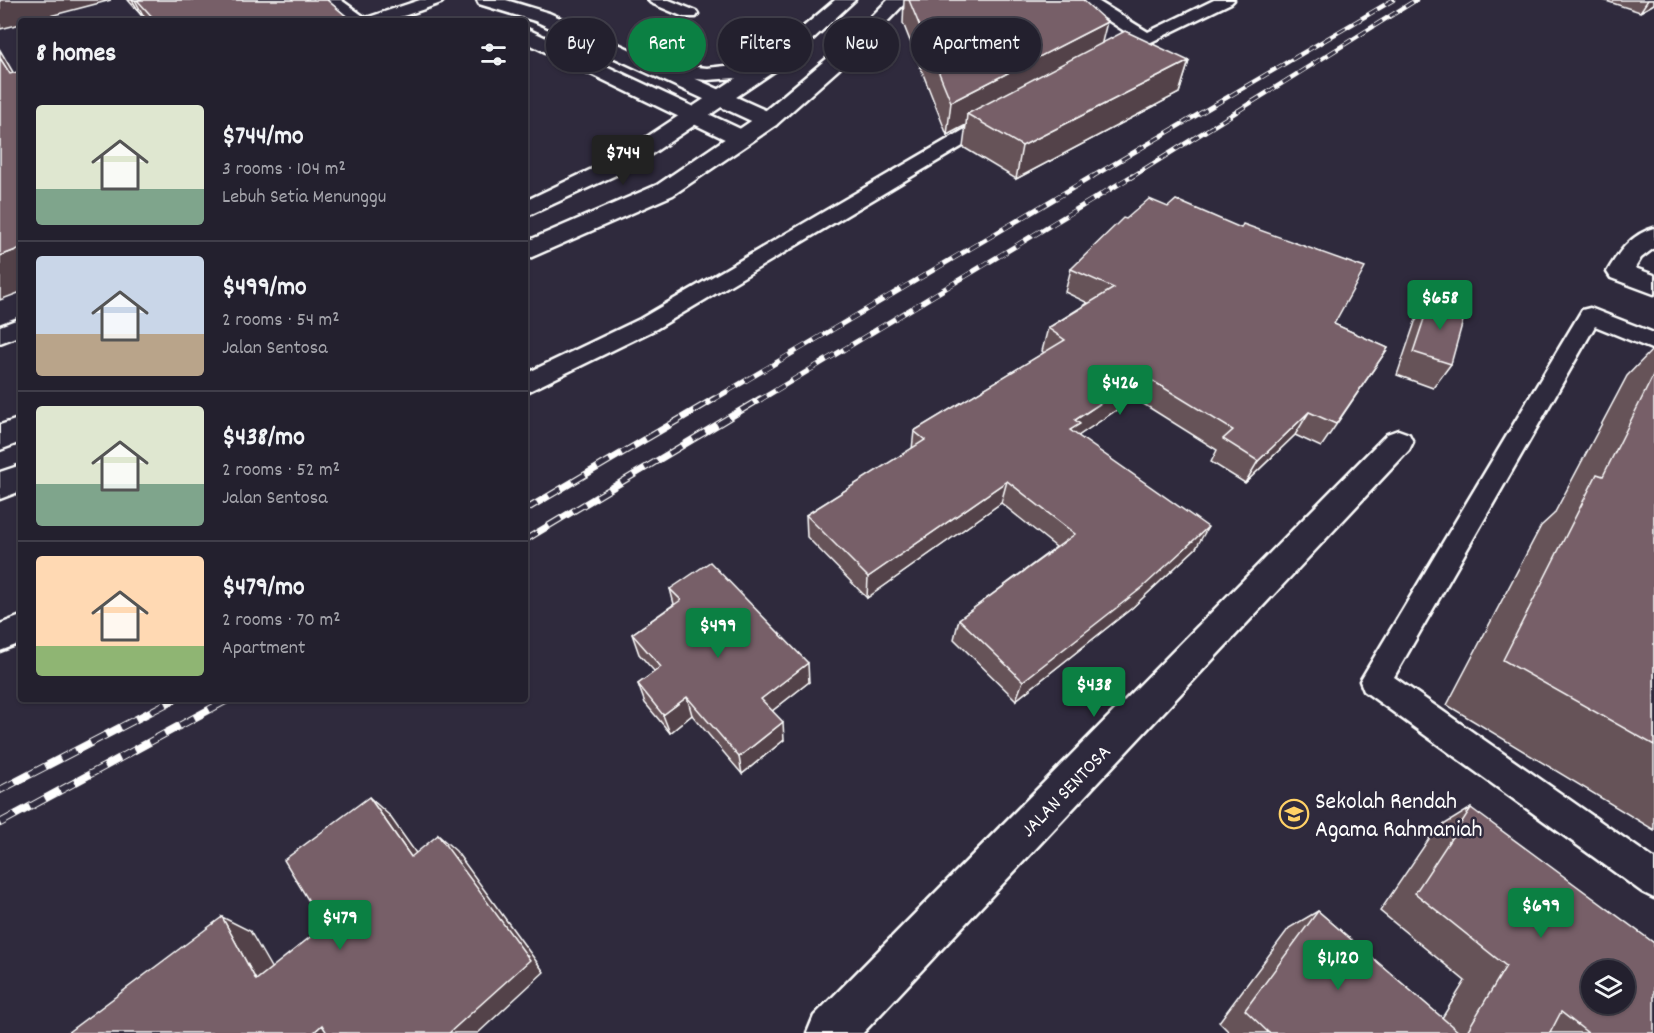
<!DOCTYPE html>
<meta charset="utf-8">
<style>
:root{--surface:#23202e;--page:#2b2836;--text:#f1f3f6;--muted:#a3a3aa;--line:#403e4a;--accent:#0b8043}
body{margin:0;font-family:Dekko,sans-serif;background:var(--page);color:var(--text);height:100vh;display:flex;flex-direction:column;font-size:22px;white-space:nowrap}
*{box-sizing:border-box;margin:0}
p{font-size:20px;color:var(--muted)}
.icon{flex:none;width:33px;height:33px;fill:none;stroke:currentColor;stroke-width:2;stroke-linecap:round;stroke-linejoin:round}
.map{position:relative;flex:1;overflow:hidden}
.details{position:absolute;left:18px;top:18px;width:510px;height:684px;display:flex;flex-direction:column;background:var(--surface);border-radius:6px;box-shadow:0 2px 4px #0004,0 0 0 2px var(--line)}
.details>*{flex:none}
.hud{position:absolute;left:546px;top:18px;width:570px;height:54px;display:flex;gap:12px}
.fabs{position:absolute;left:1581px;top:960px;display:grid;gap:12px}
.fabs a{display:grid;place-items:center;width:54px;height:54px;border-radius:50%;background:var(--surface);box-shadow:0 2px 4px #0004,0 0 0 2px var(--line);font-size:30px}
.price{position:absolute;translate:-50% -51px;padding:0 14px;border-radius:6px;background:var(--accent);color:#fff;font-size:20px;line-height:39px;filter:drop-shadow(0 2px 3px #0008)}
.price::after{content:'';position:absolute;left:50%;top:36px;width:18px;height:14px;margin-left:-9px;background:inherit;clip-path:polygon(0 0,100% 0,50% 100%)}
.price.selected{background:#222;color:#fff}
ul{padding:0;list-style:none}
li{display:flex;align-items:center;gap:18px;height:150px;padding:0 18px}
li+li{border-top:2px solid var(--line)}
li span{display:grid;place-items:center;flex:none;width:168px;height:120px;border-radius:6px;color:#555}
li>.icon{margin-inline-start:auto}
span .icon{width:72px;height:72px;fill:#fffc;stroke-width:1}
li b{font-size:26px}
h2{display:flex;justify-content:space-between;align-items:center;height:72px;padding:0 18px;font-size:26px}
.tag{padding:0 21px;border-radius:27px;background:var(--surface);box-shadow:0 2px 4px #0004,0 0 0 2px var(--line);font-size:21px;line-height:54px}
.tag.selected{background:var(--accent);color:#fff}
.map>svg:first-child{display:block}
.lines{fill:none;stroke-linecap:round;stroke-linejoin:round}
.lane-casing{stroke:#fff;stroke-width:5}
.street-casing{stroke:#fff;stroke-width:5}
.secondary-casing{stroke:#fff;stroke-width:5}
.lane{fill:#2f2a3d;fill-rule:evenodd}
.street{fill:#2f2a3d;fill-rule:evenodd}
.secondary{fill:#2f2a3d;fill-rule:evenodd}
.rail-far3-casing{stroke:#fff;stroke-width:4.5}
.rail-far2-casing{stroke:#fff;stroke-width:5}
.rail-far1-casing{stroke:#fff;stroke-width:7}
.rail-casing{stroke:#fff;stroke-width:8}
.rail-far3{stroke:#2f2a3d;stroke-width:3;stroke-dasharray:9;stroke-linecap:butt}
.rail-far2{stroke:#2f2a3d;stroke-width:4;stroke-dasharray:10;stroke-linecap:butt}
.rail-far1{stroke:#2f2a3d;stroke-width:4.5;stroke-dasharray:14;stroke-linecap:butt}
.rail{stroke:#2f2a3d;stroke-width:6;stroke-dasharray:17;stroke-linecap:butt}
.wall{fill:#665259;stroke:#fff;stroke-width:1.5}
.shaded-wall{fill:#534248;stroke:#fff;stroke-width:1.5}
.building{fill:#775f67;stroke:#fff;stroke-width:1.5;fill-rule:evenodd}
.labels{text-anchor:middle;stroke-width:5;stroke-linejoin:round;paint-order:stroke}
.street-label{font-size:20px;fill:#fff;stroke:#2f2a3d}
.near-poi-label{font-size:24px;fill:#fff;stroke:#2f2a3d;text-anchor:start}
</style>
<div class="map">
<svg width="1654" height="1033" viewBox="0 0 1654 1033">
<rect width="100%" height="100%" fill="#2f2a3d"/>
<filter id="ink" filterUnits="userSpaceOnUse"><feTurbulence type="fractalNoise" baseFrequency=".0167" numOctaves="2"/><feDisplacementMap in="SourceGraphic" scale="12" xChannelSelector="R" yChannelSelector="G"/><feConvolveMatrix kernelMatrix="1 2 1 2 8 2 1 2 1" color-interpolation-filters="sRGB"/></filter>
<g filter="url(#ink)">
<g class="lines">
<g class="lane-casing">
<path id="lane" d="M323,0H341L366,18L420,0H444L441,3C403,16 354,39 323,0Z
M648,0H669L696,11L698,14L696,17H684L651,3Z
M1077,0H1096L1148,32L1214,0H1234L1231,3L1110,62L1104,61L1102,57L1104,53L1135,38Z
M997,113L1003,114L1006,118L1003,122L656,329L525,393V374L640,319L991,114Z
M1590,308L1654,333V350L1595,326L1394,677L1654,859V898L1642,892L1364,691L1360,681L1579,315L1582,310Z
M21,318V335L0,343V326Z
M21,616V643L0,651V624Z"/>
</g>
<g class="street-casing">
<path id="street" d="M477,0H506L549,13L776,115L779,120L776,125L768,127L760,125L535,21L479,4Z
M525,28L749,133L752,138L749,143L741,145L733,143L525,42Z
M1654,228V248L1641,258L1635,268L1654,275V294L1611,278L1607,272C1618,253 1631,234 1654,228Z
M1398,430L1409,434L1413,442L1409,450L863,1033H807L814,1016L1387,434Z"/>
</g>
<g class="secondary-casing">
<path id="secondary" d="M835,0H855L788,62L631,168L525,217V201L615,158L736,78L707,80L656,75L649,73L646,69L649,65L656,63L707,68L762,62Z
M888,0H908L857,53L776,125L673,195L525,260V242L657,185L760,115L843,45Z
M21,418V442L0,450V425Z
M21,465V491L0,499V472Z"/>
</g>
<use href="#lane" class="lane"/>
<use href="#street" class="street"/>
<use href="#secondary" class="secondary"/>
<g class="rail-far3-casing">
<path id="rail-far3" d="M1090,178L1393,0
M1130,178L1416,0"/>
</g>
<g class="rail-far2-casing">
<path id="rail-far2" d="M711,401L1093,176
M758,401L1132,176"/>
</g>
<g class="rail-far1-casing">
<path id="rail-far1" d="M525,510L714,399
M525,540L760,399"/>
</g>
<g class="rail-casing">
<path id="rail" d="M0,790L175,699
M0,823L229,699"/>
</g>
<use href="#rail-far3" class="rail-far3"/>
<use href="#rail-far2" class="rail-far2"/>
<use href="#rail-far1" class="rail-far1"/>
<use href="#rail" class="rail"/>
</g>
<path class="wall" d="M128,0H327L352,21H147L143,15H141Z
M904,0H1083L1102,43L1189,61L1179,93L1016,179L963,147L966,125L947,135L903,23Z
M1603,0H1654V4L1640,12Z
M1071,269L1334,324L1388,348L1321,447L1295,435L1245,483L1211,462L1217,450L1134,398L1078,436L1196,548L1132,608L1016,700L954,639L959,619L1056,547L1001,503L867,598L807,537L806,515L912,449L914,431L1044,353L1042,351L1048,328L1088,303L1065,292Z
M1431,298L1451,364L1433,388L1397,375L1415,322Z
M1654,348V830L1447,705L1541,526L1554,514L1627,376Z
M670,589L809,682L772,711L784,740L742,774L692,715L670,733L645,703L638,684L655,672L639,654L632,634L674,604Z
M1471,808L1654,1033H1230L1219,1022L1289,928L1318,911L1442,1018L1465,981L1380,911L1435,830Z"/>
<path class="shaded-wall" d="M0,0H111L31,21H21V24L0,29Z
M132,0H135L143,15H141Z
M1648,0H1654V4L1640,12Z
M1107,22L1099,54L967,114L966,125L947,135L951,102Z
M0,50L21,86L10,74L0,58Z
M1189,61L1179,93L1016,179L1022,146Z
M21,248V292L0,300V256Z
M1143,375L1134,398L1075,438L1070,430L1075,420Z
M1309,412L1295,435L1245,483L1258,461Z
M1007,481L1001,503L867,598L868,577Z
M1208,527L1196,548L1132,608L1016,700L1023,681Z
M808,663L809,682L763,718L761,699Z
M687,697L692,715L670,733L663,715Z
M783,722L784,740L742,774L739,757Z
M369,797L389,815L430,873L411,857Z
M438,835L456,851L544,972L478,1033H449Z
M222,917L250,931L284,990L256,980Z
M322,1025L346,1033H313Z"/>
<path class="building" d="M137,0H327L352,21H156Z
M909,0H1083L1107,22L951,102Z
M1125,31L1189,61L1022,146L967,114Z
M0,58L10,74L21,71V248L0,256Z
M1149,199L1168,207L1176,200L1241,228L1243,224L1365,268L1334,324L1388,348L1336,424L1309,412L1258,461L1223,439L1233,430L1143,375L1075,420L1080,424L1070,430L1208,527L1143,587L1023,681L959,619L1075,534L1007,481L868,577L806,515L925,440L914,431L1065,340L1048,328L1114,288L1071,269L1123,218L1126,219Z
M1431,298L1466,310L1451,364L1413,352Z
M1654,374V745L1503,660L1597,474L1603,476Z
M710,562L808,663L761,699L783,722L739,757L687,697L663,715L638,684L661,667L632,634L681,600L670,589Z
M369,797L411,857L438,835L530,960L449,1033H327L322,1025L313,1033H67L222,917L256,980L324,926L284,860Z
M1471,808L1654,943V1033H1588L1561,1012L1550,1033H1466L1506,966L1415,893ZM1592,970H1624V1004H1592Z
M1318,911L1460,1033H1269L1245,1010Z"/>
</g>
<defs>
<g id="school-ring" transform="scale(1.5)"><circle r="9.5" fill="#2f2a3d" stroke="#ffd166" stroke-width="1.5"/><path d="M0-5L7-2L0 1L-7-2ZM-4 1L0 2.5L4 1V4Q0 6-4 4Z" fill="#ffd166"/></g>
</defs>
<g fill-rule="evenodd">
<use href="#school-ring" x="1294" y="814"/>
</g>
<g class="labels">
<g class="street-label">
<text transform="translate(1065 790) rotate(-46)" y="7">JALAN SENTOSA</text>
</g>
<g class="near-poi-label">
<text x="1315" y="808">Sekolah Rendah<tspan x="1315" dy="28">Agama Rahmaniah</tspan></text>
</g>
</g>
</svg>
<div class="fabs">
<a><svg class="icon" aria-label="layers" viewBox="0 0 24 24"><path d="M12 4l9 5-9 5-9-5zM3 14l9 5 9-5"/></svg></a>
</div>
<b class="price selected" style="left:623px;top:186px">$744</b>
<b class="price" style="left:1440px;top:331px">$658</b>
<b class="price" style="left:1120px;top:416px">$426</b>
<b class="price" style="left:718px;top:659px">$499</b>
<b class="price" style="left:1094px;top:718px">$438</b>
<b class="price" style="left:1541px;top:939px">$699</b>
<b class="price" style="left:340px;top:951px">$479</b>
<b class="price" style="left:1338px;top:991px">$1,120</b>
<div class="hud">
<a class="tag">Buy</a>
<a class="tag selected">Rent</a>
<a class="tag">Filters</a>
<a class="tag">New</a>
<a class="tag">Apartment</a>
</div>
<section class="details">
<h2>8 homes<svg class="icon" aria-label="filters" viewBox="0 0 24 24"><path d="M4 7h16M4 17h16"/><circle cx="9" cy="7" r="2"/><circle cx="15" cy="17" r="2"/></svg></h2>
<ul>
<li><span style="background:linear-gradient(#dfe7d0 70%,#7fa58c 0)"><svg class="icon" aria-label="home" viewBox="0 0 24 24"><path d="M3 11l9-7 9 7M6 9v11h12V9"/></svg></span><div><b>$744/mo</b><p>3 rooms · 104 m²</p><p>Lebuh Setia Menunggu</p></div></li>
<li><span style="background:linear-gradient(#c9d6e8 65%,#b9a48a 0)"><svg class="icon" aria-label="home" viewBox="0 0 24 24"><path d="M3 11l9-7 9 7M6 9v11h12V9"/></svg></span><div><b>$499/mo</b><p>2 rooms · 54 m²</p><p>Jalan Sentosa</p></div></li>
<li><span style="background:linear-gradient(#dfe7d0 65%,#7fa58c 0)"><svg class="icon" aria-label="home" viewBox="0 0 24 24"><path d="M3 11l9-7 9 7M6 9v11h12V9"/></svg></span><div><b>$438/mo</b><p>2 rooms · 52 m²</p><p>Jalan Sentosa</p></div></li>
<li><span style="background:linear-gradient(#ffd9b3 75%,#8fb573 0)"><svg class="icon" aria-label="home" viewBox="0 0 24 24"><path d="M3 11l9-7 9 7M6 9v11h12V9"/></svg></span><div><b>$479/mo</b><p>2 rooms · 70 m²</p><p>Apartment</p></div></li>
</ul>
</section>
</div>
